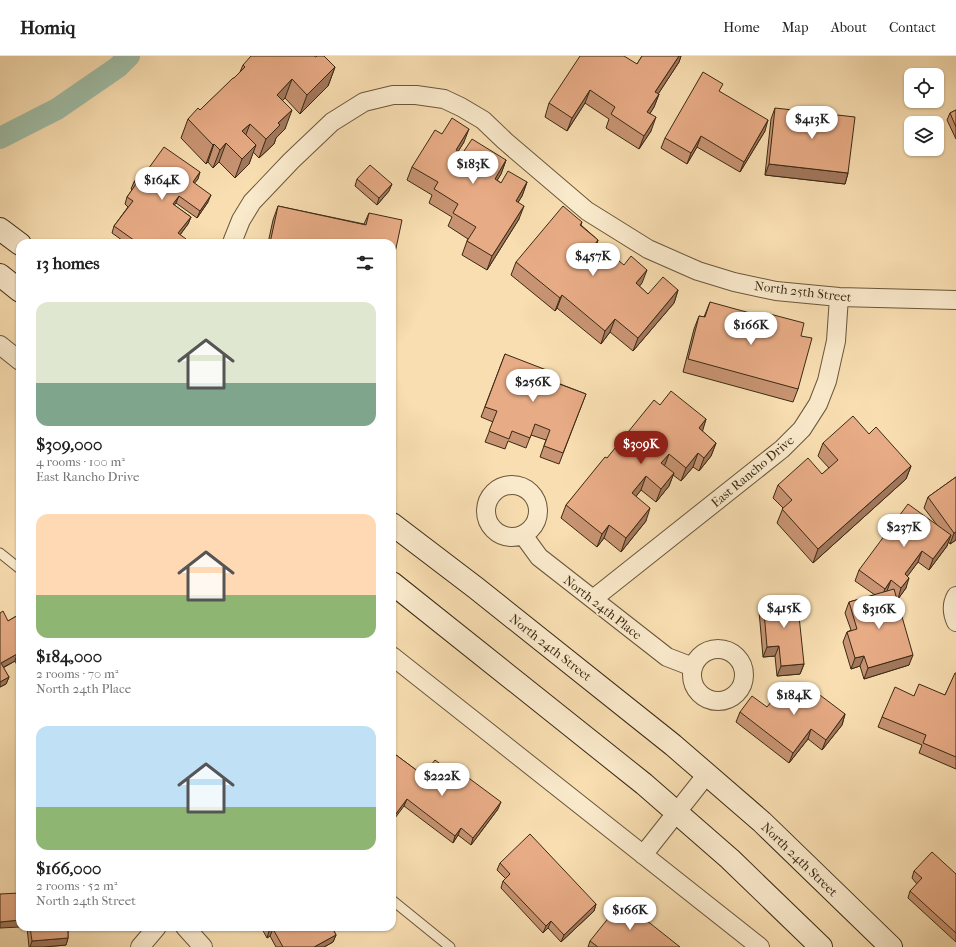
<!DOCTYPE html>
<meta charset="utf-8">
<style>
:root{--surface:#fff;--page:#f2f2f2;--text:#222;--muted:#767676;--line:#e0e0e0;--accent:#8f2418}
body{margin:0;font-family:"IM FELL French Canon",serif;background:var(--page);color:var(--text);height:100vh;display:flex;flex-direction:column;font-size:15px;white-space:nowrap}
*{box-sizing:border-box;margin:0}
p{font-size:13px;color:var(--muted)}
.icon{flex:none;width:22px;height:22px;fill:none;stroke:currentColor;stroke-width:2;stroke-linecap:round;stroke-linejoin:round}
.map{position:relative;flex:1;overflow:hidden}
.details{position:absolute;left:16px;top:183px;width:380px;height:692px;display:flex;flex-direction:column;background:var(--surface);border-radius:12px;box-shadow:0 1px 3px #0004}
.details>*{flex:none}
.fabs{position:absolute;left:904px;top:12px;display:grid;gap:8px}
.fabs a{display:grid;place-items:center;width:40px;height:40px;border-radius:8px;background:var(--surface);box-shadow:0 1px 3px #0004;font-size:20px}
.price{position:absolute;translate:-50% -34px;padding:0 9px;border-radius:14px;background:#fff;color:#222;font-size:13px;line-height:26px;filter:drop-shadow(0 1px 2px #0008)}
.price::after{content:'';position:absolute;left:50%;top:24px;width:12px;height:9px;margin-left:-6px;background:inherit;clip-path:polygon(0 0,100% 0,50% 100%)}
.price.selected{background:var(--accent);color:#fff}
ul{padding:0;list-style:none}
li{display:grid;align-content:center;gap:8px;height:212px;padding:0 20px}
li span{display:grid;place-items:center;height:124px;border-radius:12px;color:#555}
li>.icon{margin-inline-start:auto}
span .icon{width:72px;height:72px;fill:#fffc;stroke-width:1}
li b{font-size:17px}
h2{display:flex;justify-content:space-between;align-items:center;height:48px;padding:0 20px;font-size:17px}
header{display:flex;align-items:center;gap:24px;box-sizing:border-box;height:56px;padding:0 20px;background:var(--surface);border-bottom:1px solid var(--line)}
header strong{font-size:19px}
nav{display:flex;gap:22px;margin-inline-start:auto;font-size:14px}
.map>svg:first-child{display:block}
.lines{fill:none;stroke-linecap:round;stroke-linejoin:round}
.canal{stroke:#9fbda6;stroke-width:22}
.service-casing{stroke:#6a573b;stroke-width:11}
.minor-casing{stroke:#6a573b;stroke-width:20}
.secondary-casing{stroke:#3b2a14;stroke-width:24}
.service{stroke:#faeacc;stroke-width:9}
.minor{stroke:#faeacc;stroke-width:18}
.secondary{stroke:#faeacc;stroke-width:22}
.wall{fill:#c79372;stroke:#3b2a14}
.shaded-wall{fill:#a2785d;stroke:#3b2a14}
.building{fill:#e7ab85;stroke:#3b2a14}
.labels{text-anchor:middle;stroke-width:3.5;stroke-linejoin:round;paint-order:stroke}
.street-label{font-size:13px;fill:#3b2a14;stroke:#faeacc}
</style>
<header>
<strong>Homiq</strong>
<nav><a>Home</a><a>Map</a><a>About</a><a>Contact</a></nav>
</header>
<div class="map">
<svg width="956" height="891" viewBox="0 0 956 891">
<rect width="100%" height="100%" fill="#f8deb1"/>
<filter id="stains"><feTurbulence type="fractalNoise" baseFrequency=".005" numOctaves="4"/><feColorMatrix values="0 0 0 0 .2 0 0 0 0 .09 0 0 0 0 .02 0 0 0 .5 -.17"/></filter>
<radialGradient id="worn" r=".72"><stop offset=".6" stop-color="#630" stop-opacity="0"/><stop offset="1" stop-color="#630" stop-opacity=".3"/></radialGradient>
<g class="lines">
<path class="canal" d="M0,82L57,53L118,11L129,0"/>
<g class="service-casing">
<path id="service" d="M0,497L20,513
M392,844L450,891"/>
</g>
<g class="minor-casing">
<path id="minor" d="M232,187L233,184L241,164L252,146L291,105L332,66L364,46L393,39H416L444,43L461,51L483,64L505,85L587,155L648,193L698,215L734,226L776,235L839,241L956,244
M0,289L20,305
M486 455a26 26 0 1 1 52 0a26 26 0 1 1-52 0Z
M523,479L539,501L667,601L693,611
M956,540C951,549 952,557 956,566
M593,543L782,393L802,373L818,348L827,325L836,285L839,241
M692 619a26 26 0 1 1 52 0a26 26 0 1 1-52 0Z
M392,600L760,891
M643,799L707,718
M185,871L203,891
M140,891L157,871"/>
</g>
<g class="secondary-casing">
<path id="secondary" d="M0,173L20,188
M0,219L20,235
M392,468L476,532L673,689L762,766L891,891
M392,527L644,728L730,803L821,891"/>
</g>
<use href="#service" class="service"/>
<use href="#minor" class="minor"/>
<use href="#secondary" class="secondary"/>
</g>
<path class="wall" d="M642,0H681L679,6L658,38H659L654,51L650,57L651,75L639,93L606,72L609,63L585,47L567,75L545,61L549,47L637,8Z
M243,9L335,11L328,30L300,58L285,42L282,45L285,73L276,82L274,88L259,102L253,96L249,108L235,122L219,106L213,112L208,106L206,108L181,82L188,63L200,54L234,22L240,16Z
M720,36L765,75L740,116L697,91L687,108L661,92L665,82Z
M775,52L848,117L845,128L765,119L771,63Z
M956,54V83L947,64L950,57Z
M442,78L464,86L458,95L462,98L506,104L501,118L497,124L501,127L527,126L522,140L518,146L519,163L487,214L462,199L467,185L468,183L448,170L452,161L429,147L432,139L407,124L412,111Z
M146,116L198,123L194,127L208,146L197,162L176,147L174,149L191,161L188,168L180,179L185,187H126L112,177L114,170L128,151L125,148L127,141L132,134L131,133L134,126Z
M357,123L389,135L377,149L355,130Z
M278,150L364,168L369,157L392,187H268L273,164Z
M582,166L581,169L598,184L593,197L589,203L593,206L642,227L639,230L648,238L678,234L674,247L633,295L610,276L601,288L557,252L555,255L511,219L516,206Z
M710,246L746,273L759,277L766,257L801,280L798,333L793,346L683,316L694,273L699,260L704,261Z
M505,298L547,323L586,338L559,408L540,401L546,384L531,379L526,392L508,385L505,393L485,386L493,366L481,361Z
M660,349L706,363L702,375L716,387L711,400L699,415L693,411L681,425L673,419L669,430L656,446L641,434L636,440L646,465L621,496L604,482L597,491L561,462L566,449L607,402Z
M869,378L911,410L906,423L813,507L777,467L783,452L773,442L778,429L822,418L829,412L818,400L823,387Z
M956,421V484L950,488L948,485L947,490L929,514L918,506L907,520L906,532L898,543L896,541L909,609L864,623L860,610L851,613L843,586L847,576L851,574L845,557L849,546L875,539L855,525L859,514L937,469L924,452L928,441Z
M20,451V462L17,459Z
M763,544L804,608L800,618L777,620L775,600L763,601L759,555Z
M20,558V615L15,605L3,612L9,621L6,628L0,631L8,565Z
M956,617V713L919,697L922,689L878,671L882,661L914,640L945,639Z
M801,638L845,658L842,669L822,694L808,683L789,707L736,666L740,656L767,651Z
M392,696L423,719L498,753L471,789L458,779L453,787L404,750Z
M500,807L596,848L594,855L561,886L548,872L543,877L501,832L503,825L506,823L497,814Z
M914,815L956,818V886L908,842L910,835L917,828L912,822Z
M27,871H68V882L66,889L43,891H29Z
M261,871H332L336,879L333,886L324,891H276L270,880L267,882Z
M590,885L680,891H588Z"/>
<path class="shaded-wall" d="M679,0H681L679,6L651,49L655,36Z
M335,11L328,30L300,58L307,39Z
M292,23L285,42L270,58L277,39Z
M590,34L585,47L567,75L572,62Z
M659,38L654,51L643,69L647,56Z
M292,54L285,73L276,82L274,88L259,102L266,83L278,67Z
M656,61L651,75L639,93L644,80Z
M768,64L765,75L740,116L744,106Z
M250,68L243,86L242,75Z
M469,73L464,86L451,107L456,94Z
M701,80L697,91L687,108L691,97Z
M226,87L219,106L213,112L220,94Z
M214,88L208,106L206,108L213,89Z
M256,89L249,108L235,122L242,103Z
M506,104L501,118L490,136L495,123Z
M769,108L848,117L845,128L765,119Z
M200,116L198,123L190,133L193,126Z
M527,126L522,140L511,158L516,145Z
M392,128L389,135L377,149L379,142Z
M211,139L208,146L197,162L200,155Z
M179,140L176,147L170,155L173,148Z
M524,150L519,163L487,214L492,200Z
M191,161L188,168L176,184L178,177Z
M598,184L593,197L581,213L586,200Z
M647,214L642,227L631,241L636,227Z
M678,234L674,247L633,295L638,282Z
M562,239L557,252L555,255L560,242Z
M615,263L610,276L601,288L605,275Z
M706,363L702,377L699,372Z
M716,387L711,400L699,415L704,402Z
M698,397L693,411L681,425L686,412Z
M669,398L664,411L661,407Z
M911,410L906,423L813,507L818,493Z
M674,417L669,430L656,446L661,433Z
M646,420L641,434L628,451L632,437Z
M650,452L646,465L621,496L626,482Z
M609,469L604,482L597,491L602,478Z
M956,476V484L950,488L954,477Z
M951,479L947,490L929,514L933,503Z
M922,495L918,506L901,529L905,518Z
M909,522L906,532L898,543L901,532Z
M891,524L887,535L881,543L885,533Z
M779,590L775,600L763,601L767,591Z
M17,598L15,605L0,613L1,607Z
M913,599L909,609L864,623L868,612Z
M864,600L860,610L851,613L855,602Z
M804,608L800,618L777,620L781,610Z
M9,621L6,628L0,631V626Z
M845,658L842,669L822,694L826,684Z
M811,673L808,683L789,707L793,697Z
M407,743L404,750L392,766V763Z
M501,746L498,753L471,789L473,782Z
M461,772L458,779L453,787L455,780Z
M596,848L594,855L561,886L564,879Z
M20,864V871L0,872V866Z
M551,865L548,872L543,877L546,870Z
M273,873L270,880L267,882L269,875Z
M336,879L333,886L324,891H314Z
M68,882L66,889L43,891H30L32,885Z"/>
<path class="building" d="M251,0H314L316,1L317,0H324L335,11L307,39L292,23L277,39L292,54L278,67L280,69L266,83L250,68L242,75L256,89L242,103L226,87L220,94L214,88L213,89L188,63L198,52L200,54L233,22H234L245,11L243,9Z
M580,0H624L637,8L642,0H679L655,36L659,38L647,56L656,61L644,80L611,58L615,51L590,34L572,62L549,47Z
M703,16L723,28L719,35L768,64L744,106L701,80L691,97L665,82Z
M775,52L855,61L848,117L769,108Z
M956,54V71L950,57Z
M452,62L469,73L456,94L462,98L472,83L506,104L495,123L501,127L508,115L527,126L516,145L524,150L492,200L467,185L476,171L453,157L458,148L434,133L438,126L412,111L435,74L442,78Z
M164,91L200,116L193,126L211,139L200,155L179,140L173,148L191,161L178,177L186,183L183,187H160L158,186L157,187H138L114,170L133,145L127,141L136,128L134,126L142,114L146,116Z
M370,109L392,128L379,142L357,123Z
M278,150L366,169L369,157L402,164L392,211V187H270Z
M563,150L582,166L580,169L598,184L586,200L593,206L604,193L624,209L631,200L647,214L636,227L648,238L663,221L678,234L638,282L615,263L605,275L562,239L560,242L516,206Z
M710,246L750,257L746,273L760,277L766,257L804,267L801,280L812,282L798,333L688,303L699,260L705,261Z
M505,298L549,315L546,323L586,338L563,397L544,390L550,374L535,368L530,382L512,375L509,383L489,375L497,355L485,351Z
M671,335L706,363L699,372L716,387L704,402L698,397L686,412L669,398L661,407L674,417L661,433L646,420L632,437L650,452L626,482L609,469L602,478L566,449L605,401L607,402L654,344L660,349Z
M853,360L869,378L876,371L911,410L818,493L782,453L792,444L778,429L808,402L822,418L838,404L823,387Z
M956,421V476L954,477L928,441Z
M908,448L951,479L933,503L922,495L905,518L909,522L901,532L891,524L885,533L859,514Z
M894,533L913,599L868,612L864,600L855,602L847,576L857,573L849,546Z
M797,541L804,608L781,610L779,590L767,591L763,544Z
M3,555L8,565L20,558V603L17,598L1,607L9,621L0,626V557Z
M955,617H956V701L923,687L926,679L882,661L895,631L914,640L919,628L945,639Z
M787,626L801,638L808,630L845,658L826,684L811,673L793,697L740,656L752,640L767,651Z
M392,696L423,719L435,704L462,724L466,720L501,746L473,782L461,772L455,780L407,743L392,763Z
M530,778L596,848L564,879L551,865L546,870L503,825L510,818L500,807Z
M932,796L956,818V877L910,835L922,822L914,815Z
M20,837V864L0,866V838Z
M622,845L680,891H598L590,885Z
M30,871H68V882L32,885Z
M267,871H332L336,879L314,891H283L273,873L269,875Z"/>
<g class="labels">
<g class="street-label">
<text transform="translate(803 235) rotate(7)" y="5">North 25th Street</text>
<text transform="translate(752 415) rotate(-40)" y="5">East Rancho Drive</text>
<text transform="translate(603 551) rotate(38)" y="5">North 24th Place</text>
<text transform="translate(551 591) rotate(38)" y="5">North 24th Street</text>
<text transform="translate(800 803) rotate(44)" y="5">North 24th Street</text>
</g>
</g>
<rect width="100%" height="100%" filter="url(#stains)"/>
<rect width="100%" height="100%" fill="url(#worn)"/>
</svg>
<div class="fabs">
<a><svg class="icon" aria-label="locate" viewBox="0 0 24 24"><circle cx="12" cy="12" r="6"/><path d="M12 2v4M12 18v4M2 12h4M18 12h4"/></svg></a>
<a><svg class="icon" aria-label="layers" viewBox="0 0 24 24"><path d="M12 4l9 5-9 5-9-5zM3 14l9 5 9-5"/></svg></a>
</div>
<b class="price" style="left:812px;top:84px">$413K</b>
<b class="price" style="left:473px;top:129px">$183K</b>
<b class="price" style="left:162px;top:145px">$164K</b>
<b class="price" style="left:593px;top:221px">$457K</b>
<b class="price" style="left:751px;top:290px">$166K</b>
<b class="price" style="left:533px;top:347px">$256K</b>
<b class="price selected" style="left:641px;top:409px">$309K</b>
<b class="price" style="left:904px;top:492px">$237K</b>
<b class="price" style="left:784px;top:573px">$415K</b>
<b class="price" style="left:879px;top:574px">$316K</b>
<b class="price" style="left:794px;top:660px">$184K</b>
<b class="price" style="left:442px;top:741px">$222K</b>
<b class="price" style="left:630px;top:875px">$166K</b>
<section class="details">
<h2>13 homes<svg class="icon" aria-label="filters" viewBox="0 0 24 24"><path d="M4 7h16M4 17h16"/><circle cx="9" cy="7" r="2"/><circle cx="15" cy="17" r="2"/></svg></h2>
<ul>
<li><span style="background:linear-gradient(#dfe7d0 65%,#7fa58c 0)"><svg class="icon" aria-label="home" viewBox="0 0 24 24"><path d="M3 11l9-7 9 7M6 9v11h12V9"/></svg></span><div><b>$309,000</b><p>4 rooms · 100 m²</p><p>East Rancho Drive</p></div></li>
<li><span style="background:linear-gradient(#ffd9b3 65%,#8fb573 0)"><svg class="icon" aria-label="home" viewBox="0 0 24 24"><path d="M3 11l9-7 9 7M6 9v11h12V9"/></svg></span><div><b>$184,000</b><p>2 rooms · 70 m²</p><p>North 24th Place</p></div></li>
<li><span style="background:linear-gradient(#bfe0f5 65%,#8fb573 0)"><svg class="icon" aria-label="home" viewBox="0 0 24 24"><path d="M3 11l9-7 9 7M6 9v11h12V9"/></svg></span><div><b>$166,000</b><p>2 rooms · 52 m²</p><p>North 24th Street</p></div></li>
</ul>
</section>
</div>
